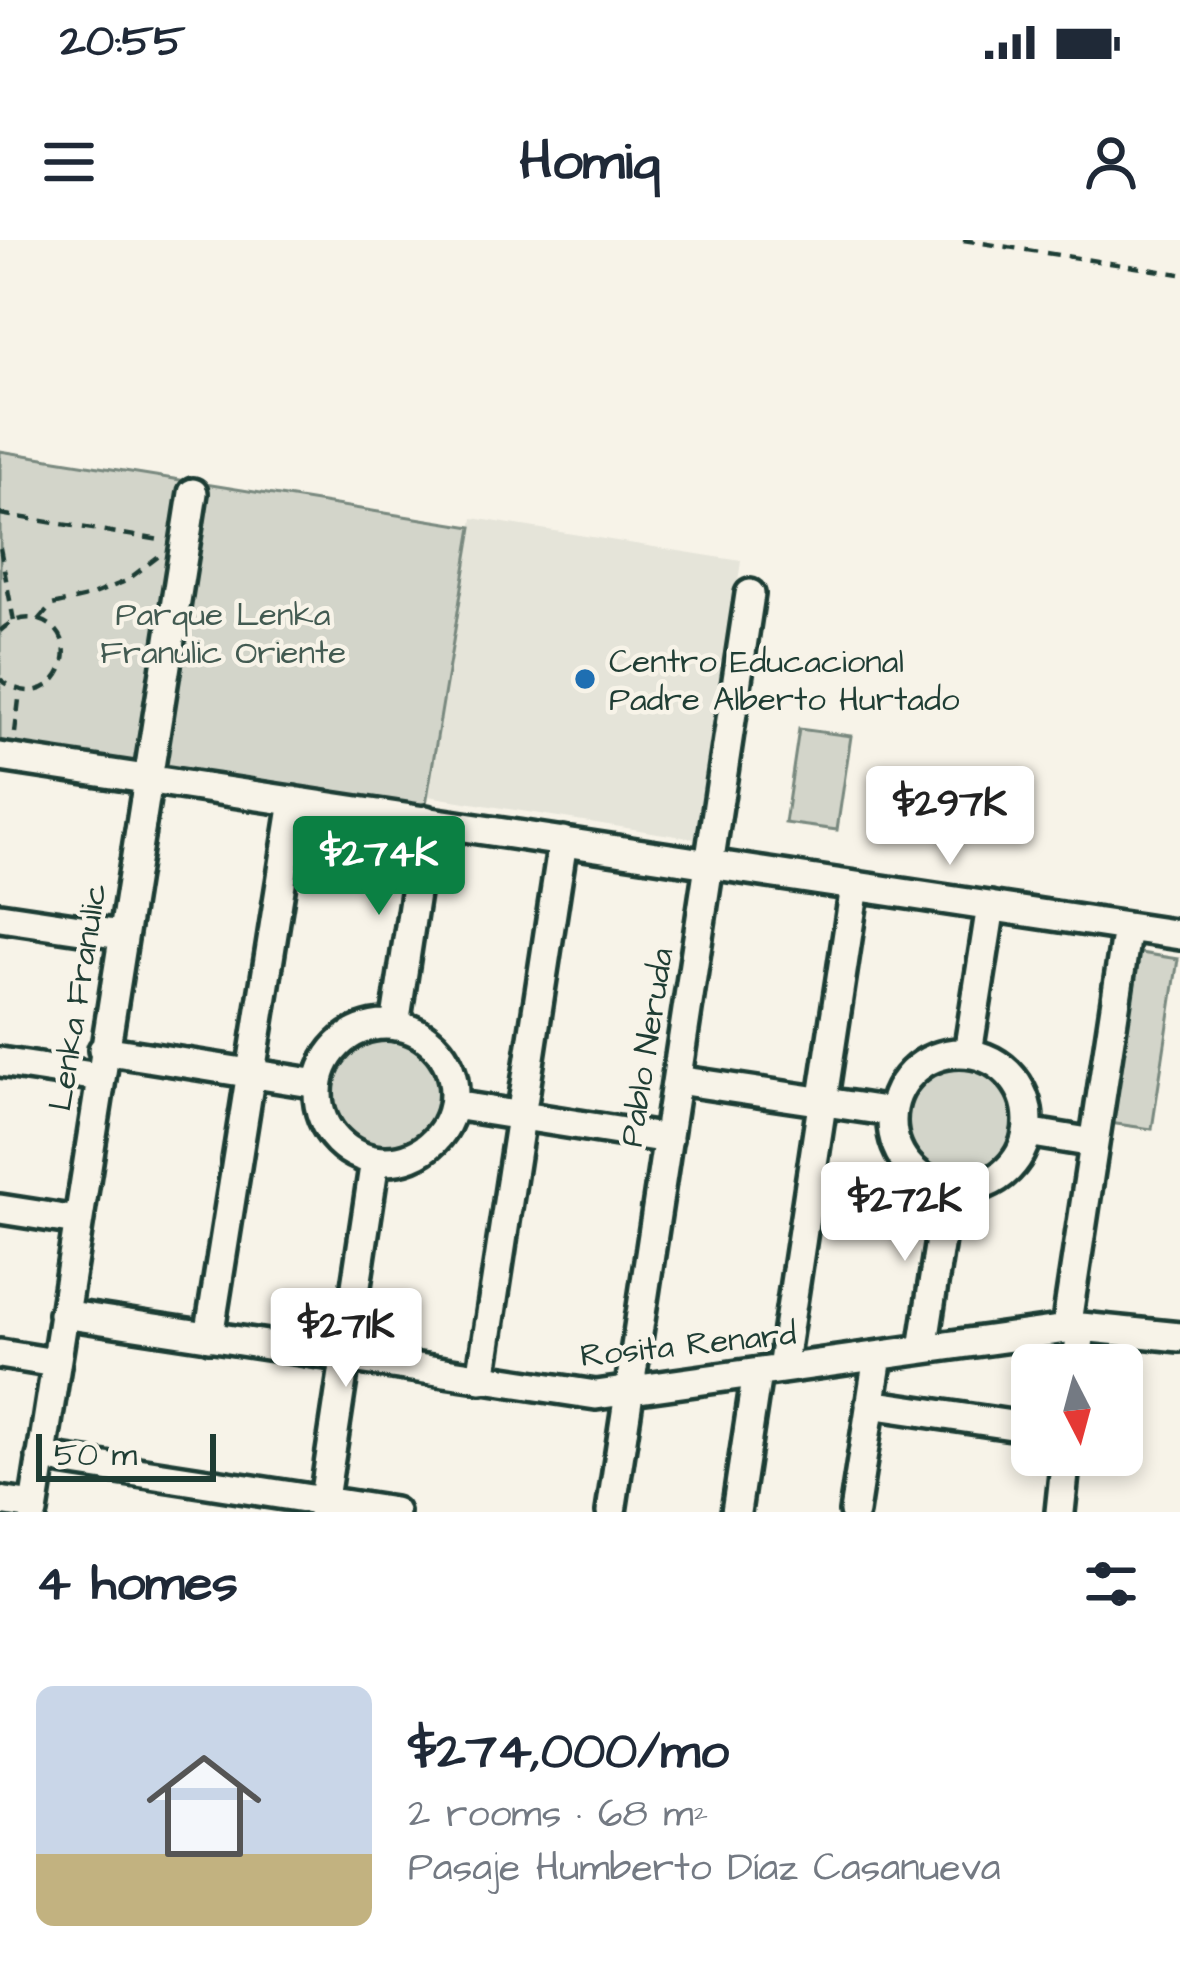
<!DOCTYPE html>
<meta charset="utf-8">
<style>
:root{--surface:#fff;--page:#f6f6f7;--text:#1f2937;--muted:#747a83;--accent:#0b8043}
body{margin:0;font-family:"Architects Daughter",sans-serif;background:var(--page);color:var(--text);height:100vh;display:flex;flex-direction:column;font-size:45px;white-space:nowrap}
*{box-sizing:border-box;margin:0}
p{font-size:39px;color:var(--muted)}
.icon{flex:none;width:66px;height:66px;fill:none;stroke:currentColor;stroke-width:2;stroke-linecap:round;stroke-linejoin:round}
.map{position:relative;height:1272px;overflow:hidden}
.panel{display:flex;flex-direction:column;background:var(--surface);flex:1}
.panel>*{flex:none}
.needle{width:78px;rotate:174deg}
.tools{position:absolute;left:1011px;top:1104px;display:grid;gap:24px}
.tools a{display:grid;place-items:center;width:132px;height:132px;border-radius:18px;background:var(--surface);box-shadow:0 6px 18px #0003;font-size:60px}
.scale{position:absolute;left:36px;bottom:30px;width:180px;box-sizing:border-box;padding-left:12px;border:6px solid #1f3d34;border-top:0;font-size:33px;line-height:42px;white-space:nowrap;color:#1f3d34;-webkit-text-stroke:9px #f7f3e8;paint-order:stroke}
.price{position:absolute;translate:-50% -102px;padding:0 27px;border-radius:12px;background:#fff;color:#222;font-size:39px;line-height:78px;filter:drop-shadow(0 3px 6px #0008)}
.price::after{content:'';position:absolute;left:50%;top:72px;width:36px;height:27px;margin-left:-18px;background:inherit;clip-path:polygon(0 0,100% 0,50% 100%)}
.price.current{background:var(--accent);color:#fff}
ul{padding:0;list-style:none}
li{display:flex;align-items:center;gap:36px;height:300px;padding:0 36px}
li span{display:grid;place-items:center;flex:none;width:336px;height:240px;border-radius:18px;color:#555}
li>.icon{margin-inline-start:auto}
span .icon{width:144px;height:144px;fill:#fffc;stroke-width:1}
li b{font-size:51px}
h2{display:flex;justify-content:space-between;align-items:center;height:144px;padding:0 36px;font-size:51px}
.status{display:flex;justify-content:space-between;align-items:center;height:84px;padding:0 60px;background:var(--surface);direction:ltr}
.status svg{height:33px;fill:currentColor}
header{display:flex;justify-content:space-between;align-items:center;height:156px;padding:0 36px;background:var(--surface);font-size:54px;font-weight:700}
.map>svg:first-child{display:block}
.built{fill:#e5e4d9}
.green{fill:#d3d5ca;stroke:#79897f;stroke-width:3}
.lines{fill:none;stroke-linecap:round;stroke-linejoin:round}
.minor-casing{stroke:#1f3d34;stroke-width:36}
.path{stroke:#1f3d34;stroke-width:4.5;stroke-dasharray:12 9;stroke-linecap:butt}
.minor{stroke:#f7f3e8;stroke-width:27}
.poi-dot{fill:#1f6fb2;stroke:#f7f3e8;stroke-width:4.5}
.labels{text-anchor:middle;stroke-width:9;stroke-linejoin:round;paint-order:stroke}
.park-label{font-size:33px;fill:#435b52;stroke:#f7f3e8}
.poi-label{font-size:33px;fill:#1f3d34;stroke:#f7f3e8;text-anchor:start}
.street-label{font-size:33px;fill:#1f3d34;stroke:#f7f3e8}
</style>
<div class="status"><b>20:55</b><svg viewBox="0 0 49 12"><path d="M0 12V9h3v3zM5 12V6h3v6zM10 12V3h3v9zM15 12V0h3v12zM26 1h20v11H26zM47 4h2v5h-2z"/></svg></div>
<header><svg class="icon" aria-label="menu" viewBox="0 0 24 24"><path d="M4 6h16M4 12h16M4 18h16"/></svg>Homiq<svg class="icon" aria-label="person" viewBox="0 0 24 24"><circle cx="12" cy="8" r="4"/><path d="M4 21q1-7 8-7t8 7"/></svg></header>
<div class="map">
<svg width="1180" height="1272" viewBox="0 0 1180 1272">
<rect width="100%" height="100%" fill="#f7f3e8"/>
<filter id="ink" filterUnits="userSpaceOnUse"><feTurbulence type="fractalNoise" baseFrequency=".00833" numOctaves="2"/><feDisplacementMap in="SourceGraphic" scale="24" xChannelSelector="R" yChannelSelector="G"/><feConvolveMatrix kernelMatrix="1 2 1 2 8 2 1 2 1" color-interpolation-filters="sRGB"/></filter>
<g filter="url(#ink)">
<path class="built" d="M473,278L741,321L702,595L695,599L428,556Z"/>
<path class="green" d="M0,211L472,287L425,570L0,502Z
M799,489L851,496L837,590L785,583Z
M1128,711L1178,719L1152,889L1102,882Z
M328 855a57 57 0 1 1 114 0a57 57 0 1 1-114 0Z
M897 882a61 61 0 1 1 122 0a61 61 0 1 1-122 0Z"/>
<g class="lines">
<g class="minor-casing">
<path id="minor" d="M0,517L1180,695
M0,677L121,695
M318 853a68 68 0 1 1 136 0a68 68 0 1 1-136 0Z
M395,786L426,580
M103,810L318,844
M892 881a68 68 0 1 1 136 0a68 68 0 1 1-136 0Z
M968,813L991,666
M0,822L99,837
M677,840L892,872
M453,865L668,899
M1027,892L1094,903
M0,969L77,981
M63,1074L596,1155L1081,1087L1180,1097
M1066,1089L1127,687
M209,1097L294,561
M923,1109L948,948
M0,1114L55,1123
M1077,1125L1081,1087
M782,1129L855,646
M481,1139L563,601
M870,1164L1032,1188
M41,1217L394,1272
M0,1261L33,1266
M33,1272L193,253
M322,1272L375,920
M611,1272L750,354
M736,1272L757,1133
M854,1272L878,1116
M1060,1272L1066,1215"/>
</g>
<path class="path" d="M963,0L1180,34
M0,274L160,300
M0,308L14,381
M39,380L52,365L87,357L126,341L159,316
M0,391C10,382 21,376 36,379C94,393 55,483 0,439
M15,493L20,451"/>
<use href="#minor" class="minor"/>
</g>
</g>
<circle class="poi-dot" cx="585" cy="439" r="12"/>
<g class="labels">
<g class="park-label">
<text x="223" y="385">Parque Lenka<tspan x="223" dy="38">Franulic Oriente</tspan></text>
</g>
<g class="poi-label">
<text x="609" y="432">Centro Educacional<tspan x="609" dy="38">Padre Alberto Hurtado</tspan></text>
</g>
<g class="street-label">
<text transform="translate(76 757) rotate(-81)" y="12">Lenka Franulic</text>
<text transform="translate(645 807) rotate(-81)" y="12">Pablo Neruda</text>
<text transform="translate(688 1103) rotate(-6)" y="12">Rosita Renard</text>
</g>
</g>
</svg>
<div class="tools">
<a><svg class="needle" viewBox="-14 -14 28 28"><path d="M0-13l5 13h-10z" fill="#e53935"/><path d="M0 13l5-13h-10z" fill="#747a83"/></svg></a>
</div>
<div class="scale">50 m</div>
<b class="price" style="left:950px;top:628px">$297K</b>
<b class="price current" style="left:379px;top:678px">$274K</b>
<b class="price" style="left:905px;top:1024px">$272K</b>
<b class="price" style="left:346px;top:1150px">$271K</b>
</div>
<section class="panel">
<h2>4 homes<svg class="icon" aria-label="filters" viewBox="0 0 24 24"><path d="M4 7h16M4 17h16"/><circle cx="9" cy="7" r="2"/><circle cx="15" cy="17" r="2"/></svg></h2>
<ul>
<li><span style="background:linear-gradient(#c9d6e8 70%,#c2b280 0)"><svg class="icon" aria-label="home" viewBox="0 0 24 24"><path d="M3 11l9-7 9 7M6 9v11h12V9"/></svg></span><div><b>$274,000/mo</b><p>2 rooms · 68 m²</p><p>Pasaje Humberto Díaz Casanueva</p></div></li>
</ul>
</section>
